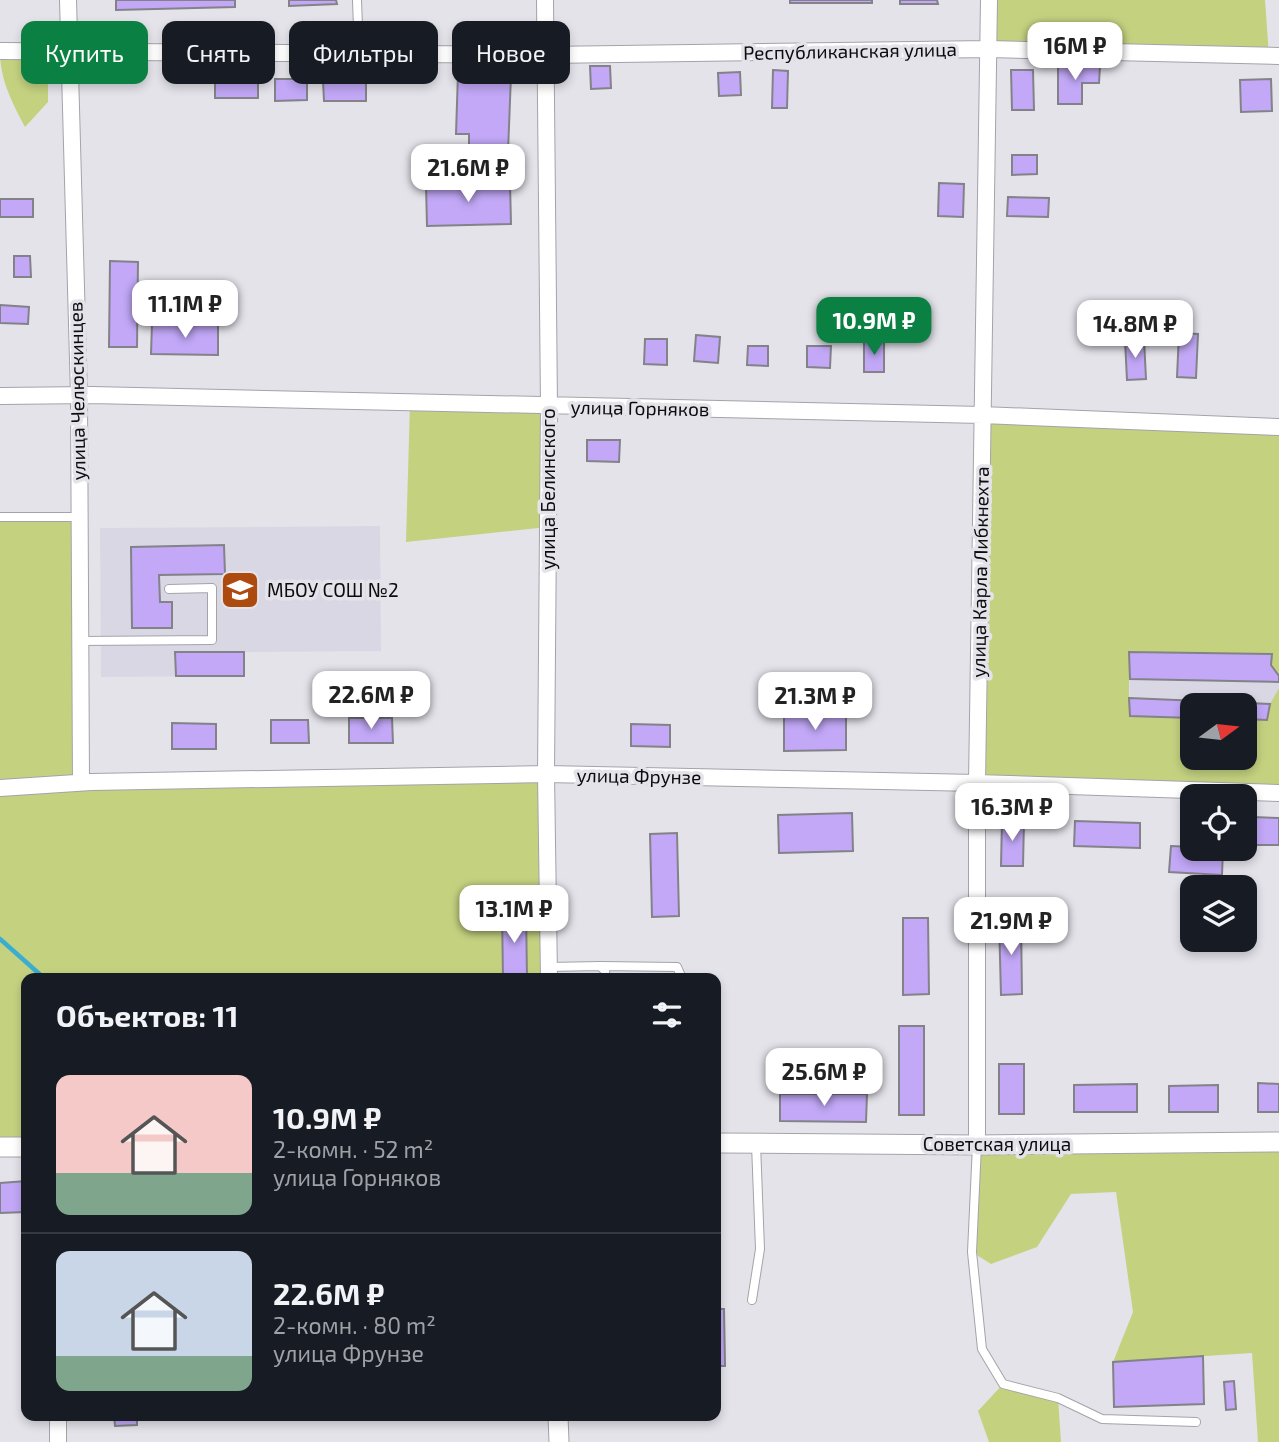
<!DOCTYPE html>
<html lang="ru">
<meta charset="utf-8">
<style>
:root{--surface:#171b24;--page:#242831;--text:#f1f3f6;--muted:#9ea1a6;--line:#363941;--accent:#0b8043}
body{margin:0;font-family:"Exo 2",sans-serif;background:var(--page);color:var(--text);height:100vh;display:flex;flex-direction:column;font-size:26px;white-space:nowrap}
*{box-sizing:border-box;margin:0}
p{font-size:23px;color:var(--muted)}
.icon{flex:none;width:38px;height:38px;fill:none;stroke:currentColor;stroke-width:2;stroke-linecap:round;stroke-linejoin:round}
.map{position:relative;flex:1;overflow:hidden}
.side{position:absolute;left:21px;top:973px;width:700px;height:448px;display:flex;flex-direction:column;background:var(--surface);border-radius:14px;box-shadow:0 4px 10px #0003}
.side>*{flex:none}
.banner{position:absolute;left:21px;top:21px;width:700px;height:63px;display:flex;gap:14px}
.needle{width:46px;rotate:75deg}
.tools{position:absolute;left:1180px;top:693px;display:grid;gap:14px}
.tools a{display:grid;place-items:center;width:77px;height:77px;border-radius:14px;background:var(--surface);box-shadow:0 4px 10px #0003;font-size:35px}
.price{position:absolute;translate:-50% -60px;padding:0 16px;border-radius:14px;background:#fff;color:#222;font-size:23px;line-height:46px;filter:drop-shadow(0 2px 4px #0008)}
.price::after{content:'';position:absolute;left:50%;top:42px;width:21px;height:16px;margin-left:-10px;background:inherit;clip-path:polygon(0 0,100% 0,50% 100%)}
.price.selected{background:var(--accent);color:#fff}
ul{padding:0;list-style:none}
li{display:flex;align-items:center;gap:21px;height:175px;padding:0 35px}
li+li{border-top:2px solid var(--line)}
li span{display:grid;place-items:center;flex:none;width:196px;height:140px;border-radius:14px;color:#555}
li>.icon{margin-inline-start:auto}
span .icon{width:84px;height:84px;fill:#fffc;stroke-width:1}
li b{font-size:30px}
h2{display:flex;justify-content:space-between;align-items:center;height:84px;padding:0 35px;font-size:30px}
.chip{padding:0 24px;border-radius:14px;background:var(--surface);box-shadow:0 4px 10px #0003;font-size:24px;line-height:63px}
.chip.selected{background:var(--accent);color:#fff}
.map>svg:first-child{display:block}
.built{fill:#dad7e5}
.green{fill:#c4d280}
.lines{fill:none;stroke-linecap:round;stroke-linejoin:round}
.stream{stroke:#3aadd1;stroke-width:4.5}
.building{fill:#c2a8f7;stroke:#838288;stroke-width:2}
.service-casing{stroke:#a4a3aa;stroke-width:10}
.minor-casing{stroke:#a4a3aa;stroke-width:18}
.tertiary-casing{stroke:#a4a3aa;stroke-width:21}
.service{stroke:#fff;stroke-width:8}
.minor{stroke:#fff;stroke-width:16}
.tertiary{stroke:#fff;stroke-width:19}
.labels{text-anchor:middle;stroke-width:7;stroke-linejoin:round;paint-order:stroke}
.street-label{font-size:19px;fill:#0c0b0d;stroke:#e4e3ea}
.poi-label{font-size:19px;fill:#0c0b0d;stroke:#e4e3ea;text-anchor:start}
</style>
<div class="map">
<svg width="1279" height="1442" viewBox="0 0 1279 1442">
<rect width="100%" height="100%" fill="#e4e3ea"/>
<path class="built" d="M380,526L381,651L245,652L244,676L101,677L100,528Z
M1129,652L1272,654L1279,676V688L1267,720L1244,719V705H1192V718L1130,716Z"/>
<path class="green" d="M989,0H1265L1269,56L989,49Z
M0,51H48V102L25,127C12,102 0,80 0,51Z
M410,403L549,406L548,527L406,542Z
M982,415L1279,427V676L1271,665L1272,654L1129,653V698L1192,718V758H1244V719L1267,720L1270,704L1279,688V793L977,783Z
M0,517H78L81,782L546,774L549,978H26V1147H0Z
M1279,1142V1442H1258L1252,1353L1113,1362L1133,1312L1116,1192L1071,1194L1037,1247L991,1264L972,1252L977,1145Z
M1003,1384L1058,1398L1061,1442H989L978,1411Z"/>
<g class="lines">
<path class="stream" d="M0,939L44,978"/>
</g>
<path class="building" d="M116,0H235V7L116,10Z
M289,0H336L337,4L289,6Z
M790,0H872V3H790Z
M900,0H937L938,4H900Z
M590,66H610L611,88L591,89Z
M1058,66H1100L1099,83H1082V104H1058Z
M773,70L788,71L787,108H772Z
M1011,70H1033L1034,110H1012Z
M740,72L741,95L719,96L718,73Z
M458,73L511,75L508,152L469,150V134H456Z
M215,79H258V98H215Z
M275,79H307V100L275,101Z
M1271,79L1272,111L1241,112L1240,80Z
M323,81H366V101H324Z
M1012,155H1037V174L1012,175Z
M510,183L511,224L427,226L426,185Z
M939,183L964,184L963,217L938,216Z
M1008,197L1049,198L1048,217L1007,216Z
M0,199H33V217H0Z
M14,256H30L31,277H14Z
M110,261L138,262L137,347H109Z
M0,305L29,307L28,324L0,323Z
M152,324L218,325V355L151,354Z
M1179,333L1198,334L1196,378L1177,377Z
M696,335L720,337L718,363L694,361Z
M645,339H667V365L644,364Z
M1144,339L1146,379L1127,380L1125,340Z
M864,341H884V372H864Z
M748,346H768V366L747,365Z
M807,346H831L830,368L807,367Z
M587,440H620L619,462L587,461Z
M224,545L225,574L159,575L160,602H172V628H132L131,547Z
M175,652H244V676H176Z
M1129,652L1272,654L1271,665L1279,676V682L1130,679Z
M1129,698L1270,704L1267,720L1244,719V705H1192V718L1130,716Z
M846,714V750L784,751V715Z
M349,718H392L393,743H349Z
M271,720H308L309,743H271Z
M172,723L216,724V749H172Z
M631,724L670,725V747L631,746Z
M852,813L853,851L779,853L778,815Z
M1252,817L1279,818V845H1252Z
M1002,820H1024L1023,866H1001Z
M1075,821L1140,823V848L1074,846Z
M677,833L679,916L652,917L650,834Z
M1171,846L1192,847V849H1223L1222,875L1169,872Z
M502,911H526L527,978H503Z
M903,918H928L929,994L903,995Z
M999,921H1021L1022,994L1001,995Z
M899,1026H924V1115H899Z
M999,1064H1024V1114H999Z
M1258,1083L1279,1084V1112H1258Z
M1137,1084V1112H1074V1085Z
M1218,1085V1112H1169V1086Z
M780,1094H867L866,1122L780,1121Z
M26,1181V1212L0,1213V1183Z
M716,1309H724L725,1366H716Z
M1203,1356L1204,1404L1114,1407L1113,1362Z
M1234,1381L1236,1409L1226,1410L1224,1382Z
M114,1416H137V1425L115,1426Z"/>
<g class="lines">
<g class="service-casing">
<path id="service" d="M357,0L359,54
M0,517H78
M80,641L212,640V588L169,589
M600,966L677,967L682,978
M549,967L600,966L605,971L606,978
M977,1145L972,1252L982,1349L1003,1384L1058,1398L1102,1419L1196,1422
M752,1300L760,1249L756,1144"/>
</g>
<g class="minor-casing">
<path id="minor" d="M68,0L79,396L81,782
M545,0L549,406L546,774L549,978
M0,51L546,55L989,49L1279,56
M0,396L92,395L982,415L1279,427
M0,788L91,782L546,774L977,783L1279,793
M977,1145V783L989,0
M58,1416V1442"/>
</g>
<g class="tertiary-casing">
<path id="tertiary" d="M716,1143L977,1145L1279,1142
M0,1147H26
M558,1416L559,1442"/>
</g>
<use href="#service" class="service"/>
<use href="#minor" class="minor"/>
<use href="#tertiary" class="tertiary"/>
</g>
<defs>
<g id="school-square" transform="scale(2.0125)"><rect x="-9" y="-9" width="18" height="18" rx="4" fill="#ad4a10" stroke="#e4e3ea"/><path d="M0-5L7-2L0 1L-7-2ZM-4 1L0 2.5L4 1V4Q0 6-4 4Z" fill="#fff"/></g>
</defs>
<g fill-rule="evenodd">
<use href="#school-square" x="240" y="590"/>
</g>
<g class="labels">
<g class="street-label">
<text transform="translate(850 51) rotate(-1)" y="7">Республиканская улица</text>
<text transform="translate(77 391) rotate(-91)" y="7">улица Челюскинцев</text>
<text transform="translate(640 408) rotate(1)" y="7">улица Горняков</text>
<text transform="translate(548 489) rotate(-90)" y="7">улица Белинского</text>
<text transform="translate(980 572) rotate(-89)" y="7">улица Карла Либкнехта</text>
<text transform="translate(639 776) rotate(1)" y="7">улица Фрунзе</text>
<text x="997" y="1151">Советская улица</text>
</g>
<g class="poi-label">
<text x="267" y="597">МБОУ СОШ №2</text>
</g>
</g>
</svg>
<div class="tools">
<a><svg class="needle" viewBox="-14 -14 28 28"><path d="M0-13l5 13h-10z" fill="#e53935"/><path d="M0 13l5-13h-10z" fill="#9ea1a6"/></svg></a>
<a><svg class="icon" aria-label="locate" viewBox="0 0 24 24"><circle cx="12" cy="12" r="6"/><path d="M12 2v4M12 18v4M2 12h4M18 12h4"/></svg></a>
<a><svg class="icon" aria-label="layers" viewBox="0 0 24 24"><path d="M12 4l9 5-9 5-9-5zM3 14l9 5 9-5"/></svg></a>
</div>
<b class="price" style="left:1075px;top:82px">16M ₽</b>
<b class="price" style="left:468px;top:204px">21.6M ₽</b>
<b class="price" style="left:185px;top:340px">11.1M ₽</b>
<b class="price selected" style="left:874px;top:357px">10.9M ₽</b>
<b class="price" style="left:1135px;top:360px">14.8M ₽</b>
<b class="price" style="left:371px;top:731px">22.6M ₽</b>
<b class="price" style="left:815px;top:732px">21.3M ₽</b>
<b class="price" style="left:1012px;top:843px">16.3M ₽</b>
<b class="price" style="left:514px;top:945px">13.1M ₽</b>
<b class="price" style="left:1011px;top:957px">21.9M ₽</b>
<b class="price" style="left:824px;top:1108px">25.6M ₽</b>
<div class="banner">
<a class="chip selected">Купить</a>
<a class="chip">Снять</a>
<a class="chip">Фильтры</a>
<a class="chip">Новое</a>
</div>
<section class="side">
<h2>Объектов: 11<svg class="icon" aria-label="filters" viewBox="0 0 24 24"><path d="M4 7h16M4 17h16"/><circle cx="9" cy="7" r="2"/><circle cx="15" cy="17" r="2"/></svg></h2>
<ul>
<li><span style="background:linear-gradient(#f6c9c9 70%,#7fa58c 0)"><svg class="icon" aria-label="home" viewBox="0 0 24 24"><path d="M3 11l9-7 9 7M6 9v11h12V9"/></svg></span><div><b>10.9M ₽</b><p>2-комн. · 52 m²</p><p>улица Горняков</p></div></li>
<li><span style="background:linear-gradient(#c9d6e8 75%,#7fa58c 0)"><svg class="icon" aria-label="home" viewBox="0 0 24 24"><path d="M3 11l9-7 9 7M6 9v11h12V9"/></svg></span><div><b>22.6M ₽</b><p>2-комн. · 80 m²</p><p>улица Фрунзе</p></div></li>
</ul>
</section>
</div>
